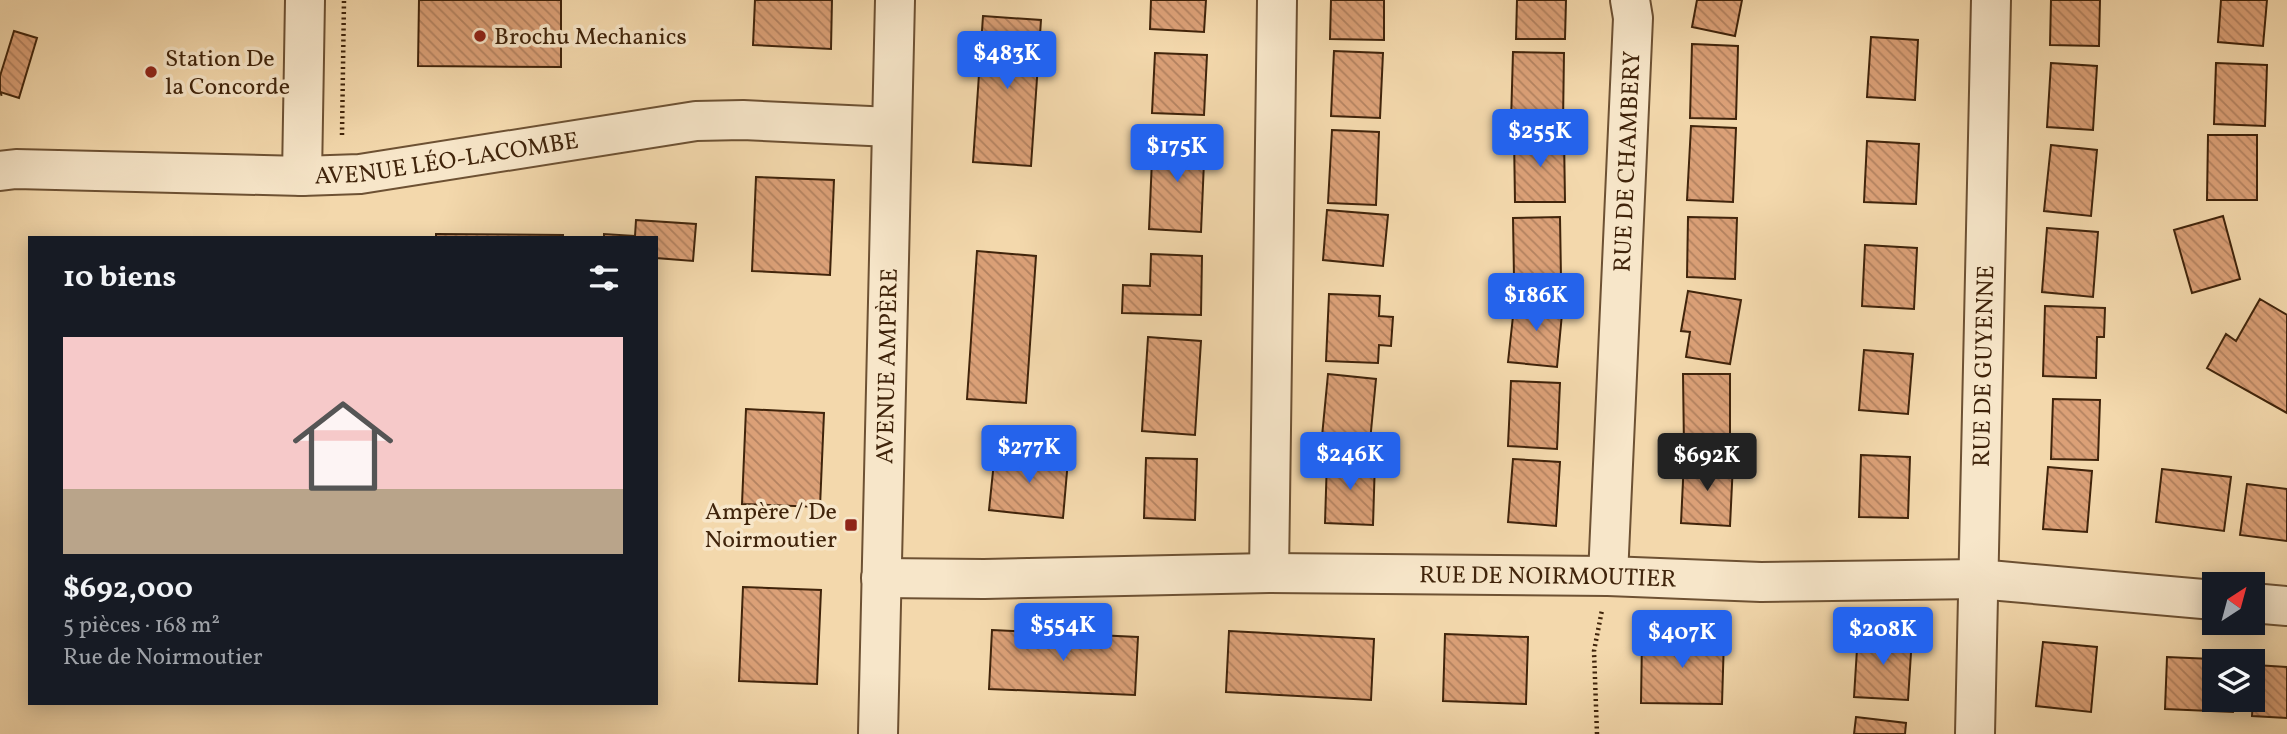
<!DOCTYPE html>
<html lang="fr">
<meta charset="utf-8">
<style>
:root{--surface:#171b24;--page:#242831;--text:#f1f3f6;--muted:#9ea1a6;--accent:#2563eb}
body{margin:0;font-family:Vollkorn,serif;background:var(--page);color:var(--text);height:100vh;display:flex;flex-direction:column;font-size:26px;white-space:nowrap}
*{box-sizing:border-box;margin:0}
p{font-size:23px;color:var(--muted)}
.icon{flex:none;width:38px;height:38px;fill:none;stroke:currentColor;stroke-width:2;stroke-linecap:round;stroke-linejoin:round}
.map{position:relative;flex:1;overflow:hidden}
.details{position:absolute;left:28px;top:236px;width:630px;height:469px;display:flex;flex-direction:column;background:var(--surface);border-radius:0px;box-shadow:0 4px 18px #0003}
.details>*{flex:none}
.needle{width:46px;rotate:36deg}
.controls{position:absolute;left:2202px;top:572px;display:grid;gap:14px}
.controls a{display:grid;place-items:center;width:63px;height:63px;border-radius:0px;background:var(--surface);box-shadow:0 4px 18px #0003;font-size:35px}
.price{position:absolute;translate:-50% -60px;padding:0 16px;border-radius:7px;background:var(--accent);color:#fff;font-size:23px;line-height:46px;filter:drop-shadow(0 2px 4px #0008)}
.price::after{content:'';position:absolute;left:50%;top:42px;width:21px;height:16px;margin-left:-10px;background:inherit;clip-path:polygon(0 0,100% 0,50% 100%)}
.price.selected{background:#222;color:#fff}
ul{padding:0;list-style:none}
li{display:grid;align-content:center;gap:14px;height:371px;padding:0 35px}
li span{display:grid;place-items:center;height:217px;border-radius:0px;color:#555}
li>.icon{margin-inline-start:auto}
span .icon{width:126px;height:126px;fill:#fffc;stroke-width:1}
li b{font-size:30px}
h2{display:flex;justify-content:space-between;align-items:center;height:84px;padding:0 35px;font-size:30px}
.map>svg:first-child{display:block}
.building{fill:url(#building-back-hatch);stroke:#40240b;stroke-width:2}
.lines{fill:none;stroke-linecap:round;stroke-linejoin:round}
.minor-casing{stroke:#6d5133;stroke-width:42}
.path{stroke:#40240b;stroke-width:4.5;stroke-dasharray:2 3.5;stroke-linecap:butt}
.minor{stroke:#f7e6c9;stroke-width:38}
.poi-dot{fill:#8f2418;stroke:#f7e6c9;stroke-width:2.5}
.labels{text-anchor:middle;stroke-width:7;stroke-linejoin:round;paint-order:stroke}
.poi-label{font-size:24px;fill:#40240b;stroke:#f7e6c9;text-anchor:start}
.street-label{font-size:24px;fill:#40240b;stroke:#f7e6c9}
</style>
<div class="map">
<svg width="2287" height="734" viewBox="0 0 2287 734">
<defs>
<pattern id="building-back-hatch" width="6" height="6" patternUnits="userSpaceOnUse" patternTransform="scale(1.75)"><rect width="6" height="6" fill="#dba077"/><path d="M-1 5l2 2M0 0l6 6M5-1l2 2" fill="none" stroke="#b38260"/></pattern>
</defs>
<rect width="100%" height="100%" fill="#f3d8ac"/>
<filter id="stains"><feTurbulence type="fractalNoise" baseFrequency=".00286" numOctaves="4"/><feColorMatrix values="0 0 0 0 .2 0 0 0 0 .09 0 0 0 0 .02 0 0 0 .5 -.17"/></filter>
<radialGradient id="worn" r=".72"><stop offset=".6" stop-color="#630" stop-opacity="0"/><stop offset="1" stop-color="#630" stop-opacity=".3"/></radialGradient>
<path class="building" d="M419,0H561V67L418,66Z
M755,0H832L831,49L753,45Z
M1151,0H1206L1204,32L1150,29Z
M1331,0H1384V40L1330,39Z
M1517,0H1566L1565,39H1516Z
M1697,0H1742L1735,36L1692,27Z
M2051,0H2100L2099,46L2050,45Z
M2221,0H2267L2263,46L2218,42Z
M983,16L1041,20L1031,166L973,162Z
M14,31L37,38L19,98L0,92V76Z
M1871,37L1918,40L1915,100L1867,97Z
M1692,44L1738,46L1736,119L1690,118Z
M1334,51L1383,53L1380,118L1331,116Z
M1513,52L1564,53L1563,123L1511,122Z
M1155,53L1207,55L1204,115L1152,113Z
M2051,63L2097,66L2093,130L2047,127Z
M2216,63L2267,65L2265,126L2214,124Z
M1691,126L1736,128L1733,202L1687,200Z
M1332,130L1379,132L1376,205L1328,203Z
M1564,135L1565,202H1515L1514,136Z
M2208,135H2257V200H2207Z
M1153,136L1205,138L1201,232L1149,229Z
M1867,141L1919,144L1916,204L1864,202Z
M2051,145L2097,150L2091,216L2044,211Z
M756,177L834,180L830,275L752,271Z
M1327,210L1388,215L1383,266L1323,260Z
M2223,216L2240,279L2192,293L2174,230Z
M1560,217L1561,279L1514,278L1513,218Z
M1688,217L1737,218L1735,279L1687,277Z
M636,220L696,224L693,261L656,258V238H604V234L635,236Z
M2047,228L2098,232L2093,297L2042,292Z
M436,234L563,235V238H436Z
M1865,245L1917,248L1914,309L1862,306Z
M977,251L1036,256L1026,403L967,399Z
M1151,254L1202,256L1201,315L1122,313L1123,285L1150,286Z
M1688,291L1741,300L1730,364L1686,357L1690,332L1681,331Z
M1329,294L1380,296L1379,316L1393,317L1391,346L1379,345L1378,363L1326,361Z
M1515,298L1563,303L1557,367L1508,362Z
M2260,299L2287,315V413L2207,368L2226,334L2236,341Z
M2045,306L2105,308L2104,337H2097L2096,378L2043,376Z
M1148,337L1201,341L1195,435L1142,431Z
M1864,350L1913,354L1908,414L1859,410Z
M1328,374L1376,379L1369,452L1321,447Z
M1683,374H1730V448H1684Z
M1511,381L1560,383L1557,449L1508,446Z
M2053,399L2100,400L2098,460L2051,459Z
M746,409L824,413L820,507L742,504Z
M995,452L1068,460L1063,518L989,510Z
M1861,455L1910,457L1908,518L1859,517Z
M1146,458L1197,459L1195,520L1144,518Z
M1327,459L1375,460L1373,525L1325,523Z
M1513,459L1560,462L1556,526L1508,522Z
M1684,460L1733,463L1730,526L1681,523Z
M2048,467L2092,471L2087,532L2043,529Z
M2162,469L2231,477L2224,531L2156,522Z
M2247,484L2287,489V541L2240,535Z
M743,587L821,590L817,684L739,681Z
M992,630L1138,637L1135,695L989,689Z
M1229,631L1374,639L1371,700L1226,692Z
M1858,633L1912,637L1908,700L1854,697Z
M1445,634L1528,637L1526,704L1443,701Z
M1642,637L1724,638L1722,704L1641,703Z
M2043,642L2097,647L2091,712L2036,706Z
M2167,657L2235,660L2214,662V700H2234L2233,712L2165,709Z
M2255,665L2287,667V718L2252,716Z
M1856,717L1906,723L1905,734H1854Z"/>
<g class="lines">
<g class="minor-casing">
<g id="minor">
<path id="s1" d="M0,171L16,169L302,176L360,174L696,121L743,120L891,127"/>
<path d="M302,176L305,0"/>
<path d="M1269,573L1277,0"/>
<path id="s2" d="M1608,576L1633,18L1630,0"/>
<path id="s3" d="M881,578L984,579L1269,573L1608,576L1761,582L1978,579L2214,600"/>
<path d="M2252,603L2287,606"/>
<path id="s4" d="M878,734L895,0"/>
<path id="s5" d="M1975,734L1991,0"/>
</g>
</g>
<path class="path" d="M0,94L3,93
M342,135L344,0
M1597,734L1594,651L1602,610"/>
<use href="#minor" class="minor"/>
</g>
<g class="poi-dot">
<circle cx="480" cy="36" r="7"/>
<circle cx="151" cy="72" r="7"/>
<rect x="844" y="518" width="14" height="14" rx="3.5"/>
</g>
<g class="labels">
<g class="poi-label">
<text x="494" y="44">Brochu Mechanics</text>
<text x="165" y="66">Station De<tspan x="165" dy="28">la Concorde</tspan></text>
<text x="837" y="519" text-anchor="end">Ampère / De<tspan x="837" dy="28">Noirmoutier</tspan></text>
</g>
<g class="street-label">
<text dy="8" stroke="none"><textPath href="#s1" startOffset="448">AVENUE LÉO-LACOMBE</textPath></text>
<text dy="8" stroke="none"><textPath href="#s2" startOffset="415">RUE DE CHAMBERY</textPath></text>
<text dy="8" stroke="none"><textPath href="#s4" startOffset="368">AVENUE AMPÈRE</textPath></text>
<text dy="8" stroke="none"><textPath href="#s5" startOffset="368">RUE DE GUYENNE</textPath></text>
<text dy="8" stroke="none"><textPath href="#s3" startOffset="667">RUE DE NOIRMOUTIER</textPath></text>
</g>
</g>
<rect width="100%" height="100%" filter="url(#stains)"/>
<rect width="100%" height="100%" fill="url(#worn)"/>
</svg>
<div class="controls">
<a><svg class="needle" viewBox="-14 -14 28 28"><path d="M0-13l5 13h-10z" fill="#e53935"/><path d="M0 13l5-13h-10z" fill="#9ea1a6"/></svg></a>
<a><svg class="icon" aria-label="layers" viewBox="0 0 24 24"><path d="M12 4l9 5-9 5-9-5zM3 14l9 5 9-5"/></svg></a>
</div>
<b class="price" style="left:1007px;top:91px">$483K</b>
<b class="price" style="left:1540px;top:169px">$255K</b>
<b class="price" style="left:1177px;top:184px">$175K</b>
<b class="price" style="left:1536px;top:333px">$186K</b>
<b class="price" style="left:1029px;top:485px">$277K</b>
<b class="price" style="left:1350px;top:492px">$246K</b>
<b class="price selected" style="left:1707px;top:493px">$692K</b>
<b class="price" style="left:1063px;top:663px">$554K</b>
<b class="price" style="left:1883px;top:667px">$208K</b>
<b class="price" style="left:1682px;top:670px">$407K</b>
<section class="details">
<h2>10 biens<svg class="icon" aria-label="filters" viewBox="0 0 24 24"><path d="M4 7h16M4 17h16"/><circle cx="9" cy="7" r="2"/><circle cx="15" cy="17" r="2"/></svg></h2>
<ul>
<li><span style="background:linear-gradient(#f6c9c9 70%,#b9a48a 0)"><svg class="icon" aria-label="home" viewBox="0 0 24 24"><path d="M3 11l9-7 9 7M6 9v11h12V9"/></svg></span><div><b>$692,000</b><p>5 pièces · 168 m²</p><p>Rue de Noirmoutier</p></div></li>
</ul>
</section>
</div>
